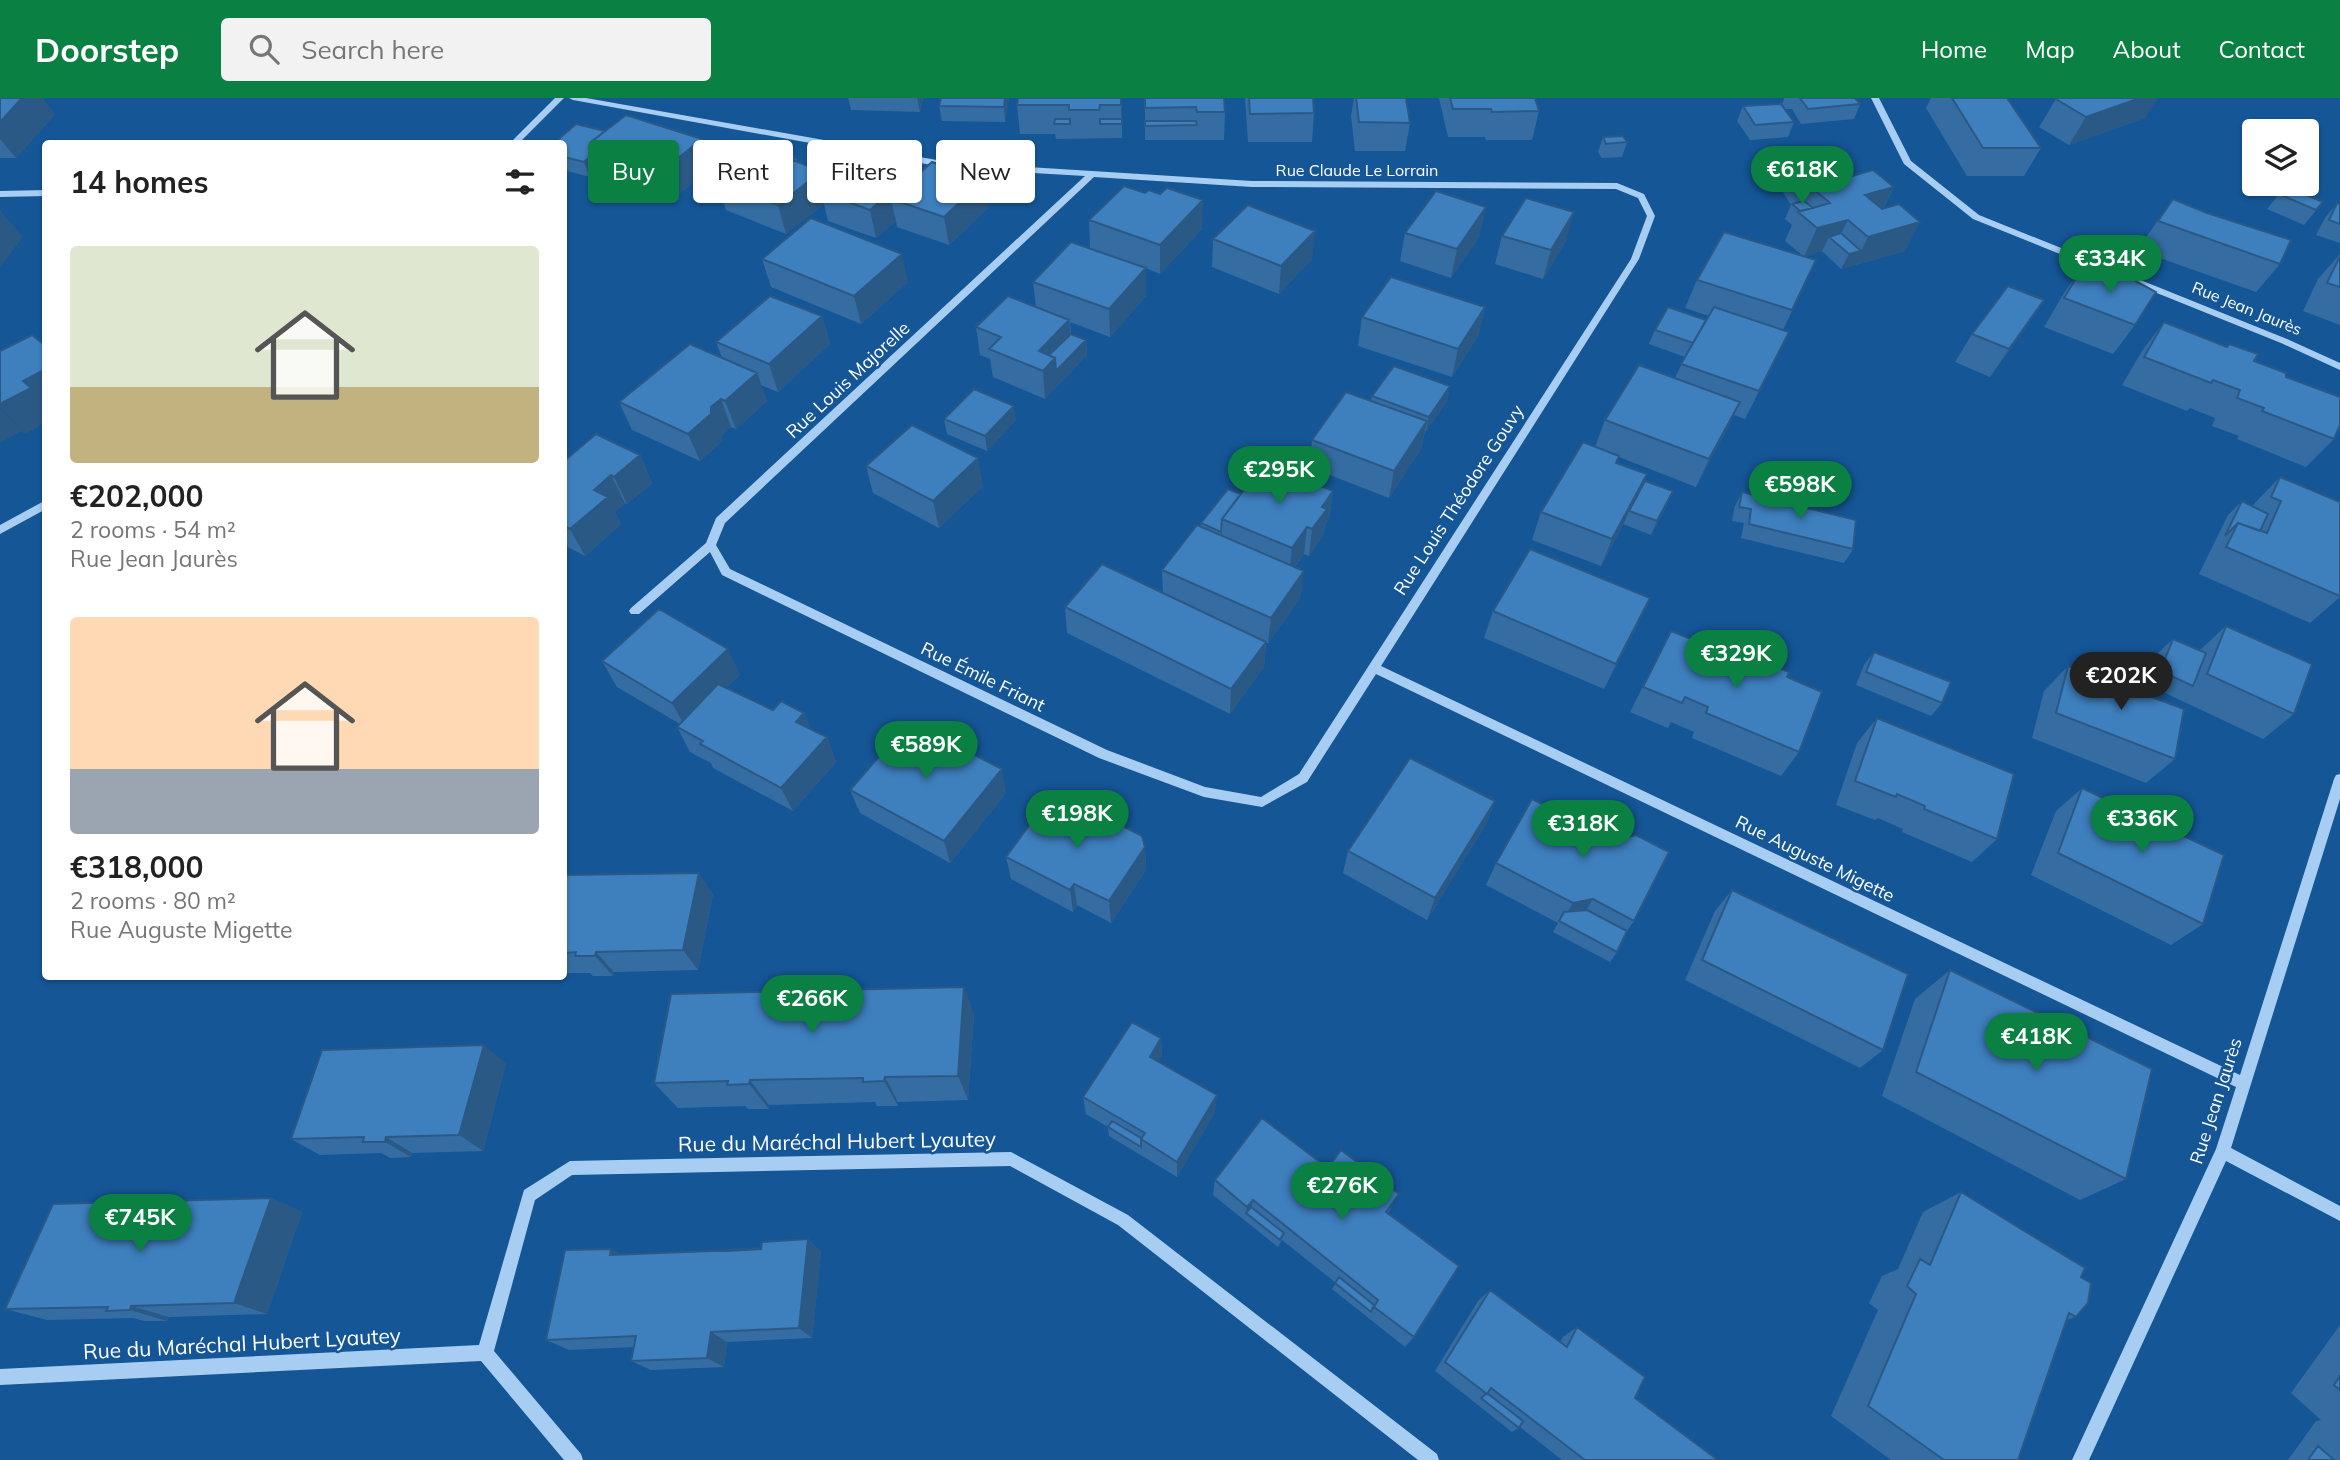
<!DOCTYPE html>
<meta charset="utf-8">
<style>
:root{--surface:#fff;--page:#f2f2f2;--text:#222;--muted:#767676;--accent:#0b8043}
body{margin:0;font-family:Mulish,sans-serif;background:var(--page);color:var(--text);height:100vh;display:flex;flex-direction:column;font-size:26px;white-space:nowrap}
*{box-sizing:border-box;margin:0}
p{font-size:23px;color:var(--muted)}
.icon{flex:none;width:38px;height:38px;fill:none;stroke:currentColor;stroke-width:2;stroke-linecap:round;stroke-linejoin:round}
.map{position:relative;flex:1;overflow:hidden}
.details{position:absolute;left:42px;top:42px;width:525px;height:840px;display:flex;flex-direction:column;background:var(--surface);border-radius:7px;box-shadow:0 2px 5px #0004}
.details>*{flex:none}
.guide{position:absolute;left:588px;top:42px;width:665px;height:63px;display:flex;gap:14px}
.buttons{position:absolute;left:2242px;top:21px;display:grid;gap:14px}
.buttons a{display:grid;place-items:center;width:77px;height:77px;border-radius:7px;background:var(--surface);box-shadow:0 2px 5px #0004;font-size:35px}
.price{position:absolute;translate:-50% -60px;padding:0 16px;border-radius:24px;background:var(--accent);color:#fff;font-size:23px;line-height:46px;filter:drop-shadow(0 2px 4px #0008)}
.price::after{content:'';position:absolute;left:50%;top:42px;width:21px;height:16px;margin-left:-10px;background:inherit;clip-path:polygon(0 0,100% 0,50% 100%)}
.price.on{background:#222;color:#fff}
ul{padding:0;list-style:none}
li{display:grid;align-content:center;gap:14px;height:371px;padding:0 28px}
li span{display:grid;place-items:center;height:217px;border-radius:7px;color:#555}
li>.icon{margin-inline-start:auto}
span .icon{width:126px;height:126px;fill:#fffc;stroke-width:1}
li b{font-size:30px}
h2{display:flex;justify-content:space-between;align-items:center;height:84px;padding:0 28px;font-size:30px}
.chip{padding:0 24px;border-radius:7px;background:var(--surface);box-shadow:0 2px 5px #0004;font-size:24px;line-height:63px}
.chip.on{background:var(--accent);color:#fff}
header{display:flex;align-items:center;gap:42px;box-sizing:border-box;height:98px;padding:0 35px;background:var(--accent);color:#fff}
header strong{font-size:33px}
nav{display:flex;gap:38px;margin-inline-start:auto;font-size:24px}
.search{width:490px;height:63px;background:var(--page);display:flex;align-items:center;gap:18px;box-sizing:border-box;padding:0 24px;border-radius:7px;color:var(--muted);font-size:26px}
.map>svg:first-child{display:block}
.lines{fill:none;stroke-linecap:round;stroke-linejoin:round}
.minor{fill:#a7cef2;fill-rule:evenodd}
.wall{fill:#356da3}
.shaded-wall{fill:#2b5985}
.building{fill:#3e7fbe;stroke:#2b5985;stroke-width:2}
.labels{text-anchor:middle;stroke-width:5;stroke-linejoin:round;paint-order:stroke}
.far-street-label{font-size:16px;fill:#fff;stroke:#155697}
.street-label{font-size:18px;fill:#fff;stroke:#155697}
.near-street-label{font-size:21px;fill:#fff;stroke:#155697}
</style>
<header>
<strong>Doorstep</strong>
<div class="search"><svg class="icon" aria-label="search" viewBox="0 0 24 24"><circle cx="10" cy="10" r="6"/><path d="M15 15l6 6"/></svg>Search here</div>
<nav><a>Home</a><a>Map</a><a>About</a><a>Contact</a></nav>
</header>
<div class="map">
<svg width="2340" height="1362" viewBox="0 0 2340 1362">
<rect width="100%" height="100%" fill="#155697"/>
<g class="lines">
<path class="minor" d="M555,0H564L518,46H509Z
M569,0H586L948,64L1252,83L1617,85L1644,96L1655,118L1639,161L1381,568L2240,977L2334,681L2336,677L2340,676V701L2231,1050L2340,1108V1123L2226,1063L2089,1362H2072L2216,1051L2236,989L1376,576L1307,684L1262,709L1204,699L1099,660L722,477L710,454L639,516H631L629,513L631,510L706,445L716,420L1085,78L948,70L573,2ZM1094,79L1252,89L1616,91L1638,100L1647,118L1631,161L1299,676L1261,699L1205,689L1107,652L730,471L716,447L725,425Z
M1871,0H1879L1911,63L1979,117L2287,241L2340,265V272L2281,245L1973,121L1904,66Z
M46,92V98L0,99V93Z
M46,402V411L0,436V427Z
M1011,1054L1128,1117L1437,1356L1439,1362H1418L1118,1127L1010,1068L572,1077L535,1102L494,1253L581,1356L583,1362H564L481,1263L0,1287V1271L479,1247L524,1092L570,1063Z"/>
</g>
<path class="wall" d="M0,0L55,16L16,60H0Z
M848,0H923L920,14L851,12Z
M941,0H1009L1005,24L942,23L939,8Z
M1018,0H1122V40L1056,41L1055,36H1020L1017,7Z
M1145,0L1225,14L1224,42H1145Z
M1245,0H1313L1314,15L1312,44H1248Z
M1354,0H1406L1410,25L1405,53H1355L1351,18Z
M1439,0H1535L1539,13L1532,42H1486L1485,39H1448Z
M1784,0H1855L1860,6L1854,21L1801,26L1792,11H1785L1782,7L1784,1Z
M1931,0H2007L2041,50L2024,78H1967L1926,10Z
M2056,1L2145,20L2069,47L2039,29Z
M1743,8L1794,24L1788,39L1750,42L1737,23Z
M605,33L702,41L711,69L678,97L602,72L601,69L590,79L564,72V46Z
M1603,39L1627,44L1622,59L1602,60L1598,54Z
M796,59L797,64L826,90L913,81L988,110L949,147L897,129L896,123L876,140L828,123L824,106L786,136L726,112L717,83Z
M1793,62L1845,80L1894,89L1883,111L1905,153L1841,171L1822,153L1804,158L1816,162L1783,232L1775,262L1745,321L1734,317L1696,389L1619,359L1616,365L1647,376L1641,389L1667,407L1651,437L1623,426L1624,425L1601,468L1532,442L1541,414L1595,349L1605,322L1675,280L1685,259L1649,246L1655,232L1706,222L1709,218L1685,210L1697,182L1803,158L1785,143L1792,127L1785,121L1791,107L1781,91Z
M2279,96L2323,104L2304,127L2267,111Z
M2173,101L2280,166L2256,194L2137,152Z
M2337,105L2340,106V145L2316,137L2325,120Z
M1089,122L1202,131L1160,176L1146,170V198L1110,239L1070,224L1071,236L1086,242L1087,257L1045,301L993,279L990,261L980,257L976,229L1036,209L1033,184L1126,163L1090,150Z
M1405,135L1480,137L1451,180L1400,163Z
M1502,138L1566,143L1543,181L1495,166Z
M1213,141L1312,161L1279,196L1212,169Z
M2340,156V227L2303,213L2318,181Z
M762,161L908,184L861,226L771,189Z
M2084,167L2135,227L2113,256L2044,229L2064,195Z
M1485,209L1478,238L1452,279L1358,248L1362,219Z
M822,218L830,246L778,294L761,287L767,303L736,331L731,329L722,337V343L700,363L632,332L619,304L722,260L716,244Z
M2164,224L2254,263L2286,279L2334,341L2306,369L2237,341L2239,338L2212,328L2215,320L2190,310L2187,313L2122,287L2142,253Z
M2025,231L1990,279L1955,264L1972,236Z
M1450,288L1447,303L1426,333H1425L1421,351L1389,400L1309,369L1312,342L1371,303L1372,298Z
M944,321L1016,322L987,353L947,336Z
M640,357L652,385L627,406L625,405L615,414L621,426L585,458L564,447V363Z
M866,368L983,388L939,430L873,395Z
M2280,379L2340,499L2310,525L2199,476L2228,417L2242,403L2252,408Z
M1333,393L1329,420L1325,427L1323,438L1309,458L1304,456L1295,469L1301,499L1268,545H1266L1264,569L1230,616L1067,535L1065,509L1163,495L1162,472L1201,429V425L1241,396Z
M1742,394L1853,451L1844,465L1741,440L1744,425L1732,423L1735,408Z
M1493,513L1638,526L1604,591L1484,540Z
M2226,528L2294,616L2263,641L2146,586L2159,554L2173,541L2200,552Z
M1671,533L1730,557L1733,551L1787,579L1799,654L1781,678L1692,640L1694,634L1671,624L1668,630L1630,614Z
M1874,554L1942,605L1931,618L1856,587L1864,567Z
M602,563L740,576L726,590L773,612L804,615L811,632L827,639L836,664L793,713L713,670L711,665L690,654L677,629L680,626L617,589Z
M2068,568L2175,661L2146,685L2032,640L2044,593Z
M1877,620L1997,741L1972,764L1902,734L1903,731L1878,720L1875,722L1836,707L1857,645Z
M2082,690L2203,826L2171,847L2031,777L2056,713Z
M850,692L1006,695L950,765L860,715Z
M1532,701L1634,823L1627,833L1617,854L1610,864L1553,834L1558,825L1486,787L1496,765Z
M1495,703L1486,726L1427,822L1343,775L1348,753Z
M1145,749L1146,772L1111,825L1077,807L1073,814L1011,781L1006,759Z
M564,777L713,796L698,872L614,874L613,878H593L590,875H564Z
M1732,792L1883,952L1860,970L1685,882L1715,813Z
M1950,872L2126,1081L2080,1102L1882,998L1915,901Z
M974,916L968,1002L898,1004V1008H877L875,1004L769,1007V1011H748L745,1008L678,1010L654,985Z
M1161,940L1162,958L1158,963L1215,1014L1177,1079L1109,1038L1108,1029L1086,1016L1083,999Z
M506,965L483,1053L412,1055L411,1059L390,1060L381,1055L320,1057L291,1041Z
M1328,1070L1391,1110L1388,1115L1414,1239L1405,1249L1332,1191L1336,1185L1282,1142L1278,1149L1213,1097L1215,1082Z
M1961,1094L2081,1179L2076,1219L2067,1222L2018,1362H1891L1831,1318L1878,1212L1869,1205L1882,1178L1898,1171L1923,1114Z
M271,1100L302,1114L267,1216L169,1219L167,1223H144L133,1220L47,1222L5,1211Z
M808,1141L821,1154L812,1240L727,1244L724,1269L651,1272L631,1263L634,1249L569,1252L546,1242L611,1151L621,1157L728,1153L761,1150Z
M1490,1192L1560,1244L1563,1239L1577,1229L1635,1300L1718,1362H1562L1520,1329L1512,1334L1435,1273L1478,1203Z
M2340,1227V1362H2288L2316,1323L2321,1322L2291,1295Z"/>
<path class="shaded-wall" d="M22,0H43L55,16L16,60L0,41V24Z
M917,0H923L920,14Z
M1005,0H1009V2L1005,24L1004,9Z
M1121,0H1122V35L1121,7Z
M2140,0H2158L2145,20L2069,47L2086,19Z
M702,41L711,69L678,97L668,68Z
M595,54L601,69L590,79L584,64Z
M822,73L828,96L821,94L824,106L786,136L778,107Z
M912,75L917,103L891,101L896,123L876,140L870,112Z
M984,81L988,110L949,147L944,119Z
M1894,89L1879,118L1851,126L1865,97Z
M1203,102L1202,131L1160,176V147Z
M1486,109L1480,137L1451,180L1457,151Z
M0,112L23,139L0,169Z
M1574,114L1566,143L1543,181L1551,152Z
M1848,122L1836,145L1829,139L1822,153L1804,159L1817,130Z
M1920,124L1905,153L1841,171L1849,156L1861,153L1868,139Z
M1315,133L1312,161L1279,196L1281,168Z
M902,156L908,184L861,226L854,198Z
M1146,170V198L1110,239L1109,211Z
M2044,202L2025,231L1990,279L2009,251Z
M1485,209L1478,238L1452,279L1458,251Z
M822,218L830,246L778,294L769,266Z
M1069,222L1072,251L1086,242L1087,257L1045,301L1043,273L1039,253Z
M46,252V324L25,336L0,310V306L23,283Z
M757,275L767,303L736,331L725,303Z
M1450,288L1447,303L1426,333L1429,319Z
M721,301L731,329L722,337V343L700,363L688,336L711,309Z
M1740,304L1727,332L1696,389L1709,361Z
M1014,308L1016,322L987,353L985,338Z
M0,311L22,333L0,345Z
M1427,323L1421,351L1389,400L1394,373Z
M640,357L652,385L627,406L614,379Z
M978,360L983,388L939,430L933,403Z
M1647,376L1635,404L1629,413L1624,425L1601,468L1612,441Z
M611,377L625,405L615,414L621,426L585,458L570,431L594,392Z
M1333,393L1329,420L1325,427L1323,438L1309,458L1312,431L1322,409Z
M1673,393L1667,407L1651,437L1657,423Z
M1307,429L1304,456L1289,477L1292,450Z
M1304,473L1301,499L1268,545L1271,520Z
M1650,500L1638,526L1604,591L1616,566Z
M1266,544L1264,569L1230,616L1231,591Z
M728,551L740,576L686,630L672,605Z
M804,615L814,640L796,624Z
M827,639L836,664L793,713L781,690Z
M1002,671L1006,695L950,765L944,743Z
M1495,703L1486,726L1427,822L1435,800Z
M1145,749L1146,772L1111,825L1109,803Z
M699,775L713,796L698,872L683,852Z
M1074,786L1077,807L1073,814L1070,792Z
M1593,801L1580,823L1562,824L1573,805Z
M596,854L614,874L613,878L595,858Z
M964,889L974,916L968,1002L958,978Z
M1161,940L1162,958L1151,976L1150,959Z
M484,947L506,965L483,1053L459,1037Z
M885,979L898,1004V1008L884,983Z
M750,982L769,1007V1011L749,986Z
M1217,997L1215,1014L1177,1079V1064Z
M386,1039L412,1055L411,1059L385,1044Z
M271,1100L302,1114L267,1216L234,1205Z
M1253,1102L1250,1116L1246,1115L1247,1109Z
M808,1141L821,1154L812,1240L799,1230Z
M611,1151L631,1163L610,1157Z
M131,1208L169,1219L167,1223L130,1212Z
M711,1234L727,1244L724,1269L707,1260Z"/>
<path class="building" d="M0,0H22L0,24Z
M941,0H1005L1004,9L939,8Z
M1018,0H1121V7H1100L1099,12H1069V7H1017Z
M1145,0H1224L1225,14H1197L1196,9L1145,10Z
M1249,0H1313L1314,15L1250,16Z
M1356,0H1406L1410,25L1359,24Z
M1450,0H1535L1539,13L1492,14L1491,11H1453Z
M1800,0H1855L1860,6L1808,11Z
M1952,0H2007L2041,50H1983Z
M2058,0H2140L2086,19L2056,1Z
M1781,6L1794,24L1755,27L1743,8Z
M626,17L702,41L668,68L591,44Z
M1055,21H1070V26H1054Z
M1100,21H1122V26H1100Z
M1145,23H1196L1197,27L1145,28Z
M576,26L605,33L591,44L595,54L584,64L564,59V46H553Z
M1623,38L1627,44L1606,46L1603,39Z
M765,47L796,59L792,62L822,73L778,107L717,83Z
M864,58L912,75L870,112L821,94Z
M1830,60L1845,80L1873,72L1894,89L1865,97L1882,111L1899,106L1920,124L1868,139L1848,122L1817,130L1798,114L1830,105L1811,89L1793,62Z
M932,64L984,81L944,119L891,101Z
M1124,88L1145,95L1149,92L1160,96L1167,90L1203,102L1160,147L1089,122Z
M2287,89L2323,104L2316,112L2279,96Z
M1436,93L1486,109L1457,151L1405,135Z
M1526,100L1574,114L1551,152L1502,138Z
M2173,101L2207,115L2291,142L2280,166L2158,123Z
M1804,103L1813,110L1800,113L1792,106Z
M2337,105L2340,106V126L2329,122Z
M1248,107L1315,133L1281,168L1213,141Z
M811,120L902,156L854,198L762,161Z
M1724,134L1816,162L1792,212L1697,182Z
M1841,135L1861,153L1849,156L1829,139Z
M1071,144L1146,170L1109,211L1033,184Z
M2340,158V189L2327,185Z
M2084,167L2120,180L2132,181L2156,194L2135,227L2064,200Z
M1391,179L1485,209L1458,251L1362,219Z
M2008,188L2044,202L2009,251L1972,236Z
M770,198L822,218L769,266L716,244Z
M1008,198L1069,222L1039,253L1055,260L1043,273L989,251L1001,239L976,229Z
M1668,209L1706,222L1693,245L1655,232Z
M1714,209L1789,234L1759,293L1681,266Z
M2164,224L2227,249L2229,246L2258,256L2254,263L2286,275V279L2340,299V327L2334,341L2262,313L2264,310L2237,300L2240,292L2213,282L2211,285L2144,259Z
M1071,236L1086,242L1056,273L1055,260L1049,257Z
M32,237L46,248V271L23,283L31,290L0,306V253Z
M690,246L757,275L725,303L721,301L711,309V316L688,336L619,304Z
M1639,267L1740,304L1709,361L1605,322Z
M1394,268L1450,288L1429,319L1372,298Z
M974,291L1014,308L985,338L944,321Z
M1346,294L1427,323L1394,373L1312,342Z
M912,327L978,360L933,403L866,368Z
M596,336L640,357L614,379L611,377L594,392L608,399L570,431L564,428V363Z
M1583,344L1619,358L1616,365L1647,376L1612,441L1541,414Z
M1264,365L1333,393L1322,409L1327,411L1312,431L1307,429L1292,450L1222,421Z
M2280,379L2340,404V498L2226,449L2238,425L2267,435L2281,403L2271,399Z
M1645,383L1673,393L1657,423L1629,413Z
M1228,391L1241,396L1222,421L1221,434L1201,425Z
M1742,394L1856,422L1853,451L1749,426L1751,411L1739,409Z
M2242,403L2268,416L2260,433L2238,425L2225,438Z
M1197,427L1304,473L1271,520L1162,472Z
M1530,451L1650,500L1616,566L1493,513Z
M1102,466L1266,544L1231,591L1065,509Z
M659,511L728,551L672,605L602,563Z
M2226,528L2312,566L2294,616L2207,576Z
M1671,533L1731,557L1733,551L1789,574L1787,579L1822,594L1799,654L1706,615L1708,609L1685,599L1682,605L1643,589Z
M2173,541L2206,555L2193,588L2160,573Z
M1874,554L1951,584L1942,605L1866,574Z
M2068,568L2184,611L2175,661L2056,615Z
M718,586L773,612L781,603L804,615L796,624L827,639L781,690L700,646L703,643L677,629Z
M1877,620L2014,676L1997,741L1924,711L1925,708L1897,696L1896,699L1855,683Z
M909,624L1002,671L944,743L850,692Z
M1410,660L1495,703L1435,800L1348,753Z
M2082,690L2224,757L2203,826L2058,755Z
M1049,700L1110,731L1123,728L1142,738L1145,749L1109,803L1074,786L1070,792L1006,759Z
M1532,701L1558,714L1561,709L1624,740L1636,737L1669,754L1634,823L1593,801L1573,805L1496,765Z
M699,775L683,852L596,854L595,858H575L576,854L564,855V777Z
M1732,792L1908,876L1883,952L1702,862Z
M1587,812L1627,833L1617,854L1559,823L1564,814Z
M1950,872L2152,971L2126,1081L1916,974Z
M964,889L958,978L885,979L884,983L863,984V980L750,982L749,986L727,987L728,983L654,985L671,896Z
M1132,924L1161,940L1150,959L1217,997L1177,1064L1141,1041L1145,1035L1083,999Z
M484,947L459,1037L386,1039L385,1044H363L364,1039L291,1041L322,952Z
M1262,1020L1328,1070L1341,1052L1399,1096L1386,1114L1459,1168L1414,1239L1374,1209L1378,1202L1253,1102L1247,1109L1215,1082Z
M1112,1023L1141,1040V1049L1108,1029Z
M1961,1094L2085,1170L2081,1179L2091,1185L2088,1205L2076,1219L2069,1215L2018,1362H1944L1868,1308L1916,1196L1907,1188L1920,1161L1930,1167Z
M271,1100L234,1205L131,1208L130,1212L106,1213L108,1209L5,1211L53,1106Z
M1251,1109L1284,1135L1280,1142L1246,1115Z
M808,1141L799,1230L711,1234L707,1260L631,1263L636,1238L546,1242L565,1152L611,1151L610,1157L761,1151L762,1144Z
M761,1150V1151L728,1153V1152Z
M1339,1179L1374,1207L1371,1214L1335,1185Z
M1490,1192L1567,1249L1577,1229L1645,1279L1635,1300L1718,1362H1585L1491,1290L1487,1296L1445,1264Z
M2340,1278V1292L2334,1287Z
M1487,1295L1523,1323L1519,1330L1481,1300Z
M2318,1348L2334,1362H2308Z"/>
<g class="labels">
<g class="far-street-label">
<text x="1357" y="78">Rue Claude Le Lorrain</text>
<text transform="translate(2247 210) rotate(22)" y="6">Rue Jean Jaurès</text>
</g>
<g class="street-label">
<text transform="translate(848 282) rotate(-43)" y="6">Rue Louis Majorelle</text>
<text transform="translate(1459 402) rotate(-57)" y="6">Rue Louis Théodore Gouvy</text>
<text transform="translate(983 579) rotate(26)" y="6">Rue Émile Friant</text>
<text transform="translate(1815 761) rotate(26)" y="6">Rue Auguste Migette</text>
<text transform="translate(2216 1003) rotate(-72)" y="6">Rue Jean Jaurès</text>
</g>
<g class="near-street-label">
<text transform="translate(837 1044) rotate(-1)" y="7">Rue du Maréchal Hubert Lyautey</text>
<text transform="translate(242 1246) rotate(-3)" y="7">Rue du Maréchal Hubert Lyautey</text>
</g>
</g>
</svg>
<div class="buttons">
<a><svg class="icon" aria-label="layers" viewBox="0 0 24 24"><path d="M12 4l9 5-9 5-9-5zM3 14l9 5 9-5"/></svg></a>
</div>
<b class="price" style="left:1802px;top:108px">€618K</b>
<b class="price" style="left:2110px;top:197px">€334K</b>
<b class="price" style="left:1279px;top:408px">€295K</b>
<b class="price" style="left:1800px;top:423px">€598K</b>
<b class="price" style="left:1736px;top:592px">€329K</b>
<b class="price on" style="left:2121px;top:614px">€202K</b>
<b class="price" style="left:926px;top:683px">€589K</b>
<b class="price" style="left:1077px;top:752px">€198K</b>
<b class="price" style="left:2142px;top:757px">€336K</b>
<b class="price" style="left:1583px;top:762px">€318K</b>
<b class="price" style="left:812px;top:937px">€266K</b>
<b class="price" style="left:2036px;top:975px">€418K</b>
<b class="price" style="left:1342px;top:1124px">€276K</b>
<b class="price" style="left:140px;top:1156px">€745K</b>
<div class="guide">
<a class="chip on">Buy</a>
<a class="chip">Rent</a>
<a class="chip">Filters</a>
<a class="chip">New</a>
</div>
<section class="details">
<h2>14 homes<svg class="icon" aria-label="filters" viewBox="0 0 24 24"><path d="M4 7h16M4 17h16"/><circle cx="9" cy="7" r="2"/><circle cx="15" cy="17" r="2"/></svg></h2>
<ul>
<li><span style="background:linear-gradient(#dfe7d0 65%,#c2b280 0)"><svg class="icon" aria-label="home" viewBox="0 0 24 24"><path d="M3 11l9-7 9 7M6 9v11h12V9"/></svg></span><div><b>€202,000</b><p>2 rooms · 54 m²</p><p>Rue Jean Jaurès</p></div></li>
<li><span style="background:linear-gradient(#ffd9b3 70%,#9aa5b1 0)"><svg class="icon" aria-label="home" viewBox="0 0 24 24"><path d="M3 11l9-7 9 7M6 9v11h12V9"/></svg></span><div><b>€318,000</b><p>2 rooms · 80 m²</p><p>Rue Auguste Migette</p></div></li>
</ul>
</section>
</div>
